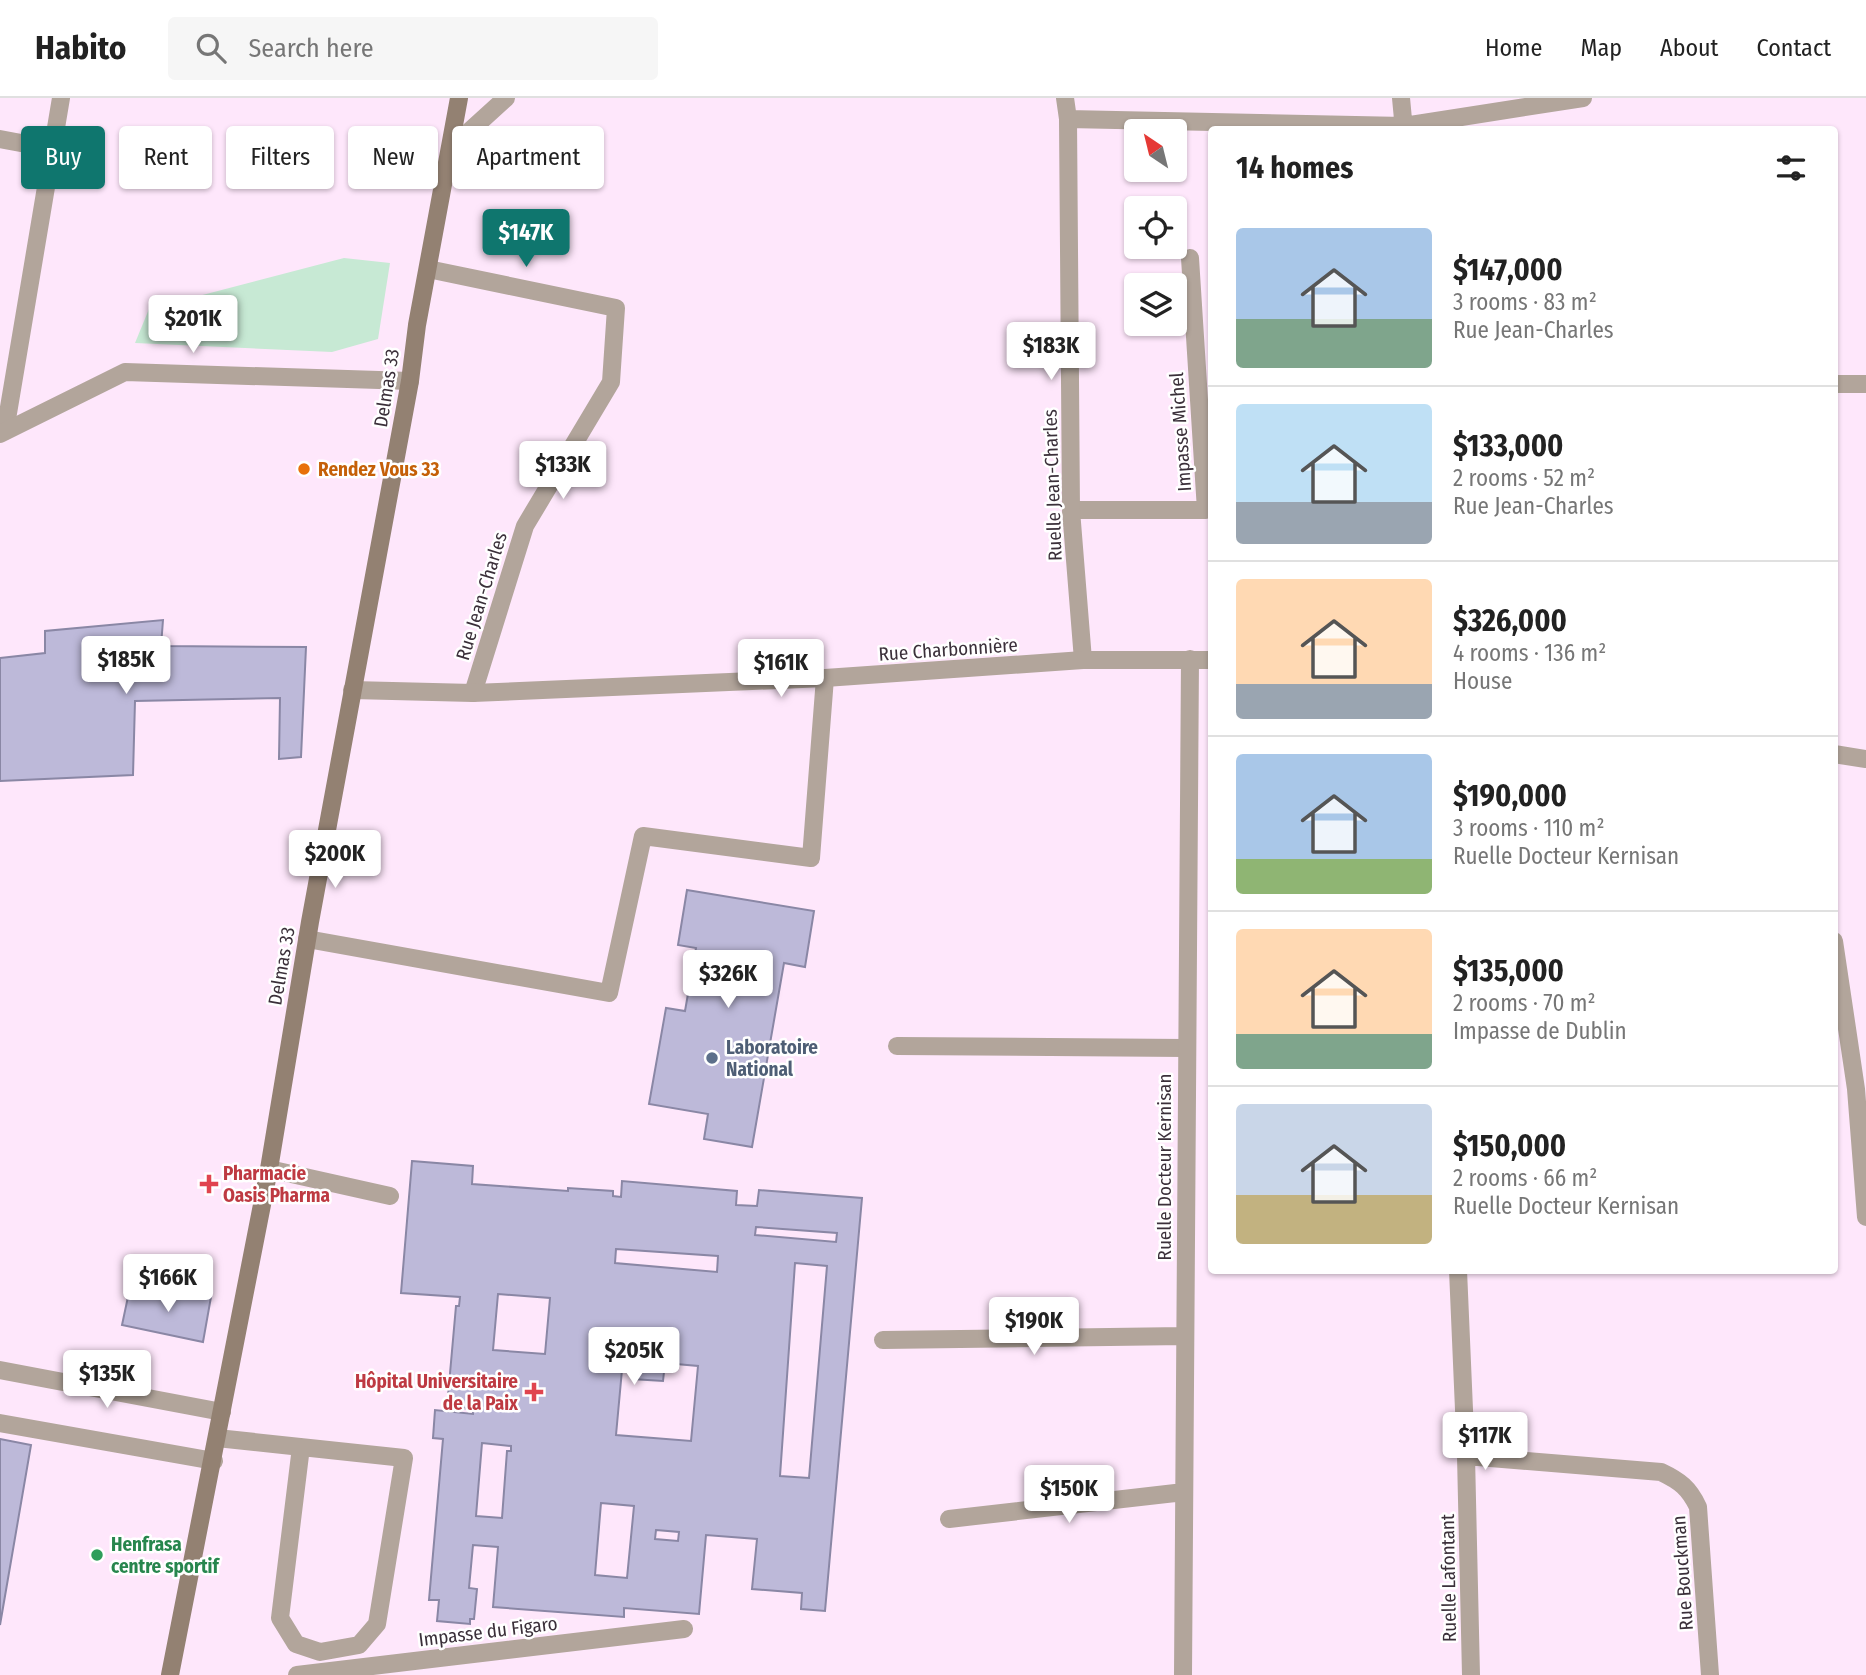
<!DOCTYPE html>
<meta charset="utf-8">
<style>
:root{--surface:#fff;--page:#f6f6f6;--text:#222;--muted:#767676;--line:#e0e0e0;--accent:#0f766e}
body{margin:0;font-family:"Fira Sans Condensed",sans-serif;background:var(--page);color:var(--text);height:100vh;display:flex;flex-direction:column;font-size:26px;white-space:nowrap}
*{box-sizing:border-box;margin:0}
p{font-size:23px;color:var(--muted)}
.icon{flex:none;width:38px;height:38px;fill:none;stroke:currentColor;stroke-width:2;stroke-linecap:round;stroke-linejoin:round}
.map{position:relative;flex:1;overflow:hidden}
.details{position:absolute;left:1208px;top:28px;width:630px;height:1148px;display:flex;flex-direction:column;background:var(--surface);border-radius:7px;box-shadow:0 2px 5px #0004}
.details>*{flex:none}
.top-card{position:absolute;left:21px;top:28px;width:665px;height:63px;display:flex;gap:14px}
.needle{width:46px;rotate:325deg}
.fabs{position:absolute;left:1124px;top:21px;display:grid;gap:14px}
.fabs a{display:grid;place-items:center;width:63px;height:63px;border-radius:7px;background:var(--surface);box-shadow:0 2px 5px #0004;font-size:35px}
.price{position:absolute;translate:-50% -60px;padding:0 16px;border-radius:7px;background:#fff;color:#222;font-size:23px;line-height:46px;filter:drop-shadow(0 2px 4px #0008)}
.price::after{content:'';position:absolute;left:50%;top:42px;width:21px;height:16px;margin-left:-10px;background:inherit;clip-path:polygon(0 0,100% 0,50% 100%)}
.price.on{background:var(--accent);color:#fff}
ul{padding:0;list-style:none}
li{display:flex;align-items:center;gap:21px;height:175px;padding:0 28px}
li+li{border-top:2px solid var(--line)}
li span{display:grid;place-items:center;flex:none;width:196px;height:140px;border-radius:7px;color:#555}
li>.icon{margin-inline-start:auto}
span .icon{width:84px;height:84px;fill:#fffc;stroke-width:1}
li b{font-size:30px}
h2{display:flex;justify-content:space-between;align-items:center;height:84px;padding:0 28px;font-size:30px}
.tag{padding:0 24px;border-radius:7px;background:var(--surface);box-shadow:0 2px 5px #0004;font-size:24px;line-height:63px}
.tag.on{background:var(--accent);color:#fff}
header{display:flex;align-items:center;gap:42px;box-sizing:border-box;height:98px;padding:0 35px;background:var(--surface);border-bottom:2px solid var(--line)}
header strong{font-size:33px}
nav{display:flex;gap:38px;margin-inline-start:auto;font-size:24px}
.search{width:490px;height:63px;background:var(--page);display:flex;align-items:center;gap:18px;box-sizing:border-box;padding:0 24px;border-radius:7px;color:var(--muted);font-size:26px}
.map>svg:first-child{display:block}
.green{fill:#c7e9d4}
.building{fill:#bdb9d9;stroke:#8a87a5;stroke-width:2;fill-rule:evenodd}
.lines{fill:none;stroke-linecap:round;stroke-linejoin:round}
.service{stroke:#b2a59b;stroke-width:18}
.minor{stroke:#b2a59b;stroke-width:18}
.tertiary{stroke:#b2a59b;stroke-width:18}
.secondary{stroke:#938172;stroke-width:18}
.food-dot{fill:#e8710a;stroke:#fff;stroke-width:2.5}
.service-dot{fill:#5c6f8a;stroke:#fff;stroke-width:2.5}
.health-dot{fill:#e0444e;stroke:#fff;stroke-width:2.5}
.leisure-dot{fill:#2e9e5b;stroke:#fff;stroke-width:2.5}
.labels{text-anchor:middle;stroke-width:5;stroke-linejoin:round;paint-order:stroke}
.street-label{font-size:19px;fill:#3b303a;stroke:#fff}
.food-label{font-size:19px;font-weight:bold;fill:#c56008;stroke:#fff;text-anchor:start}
.service-label{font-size:19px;font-weight:bold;fill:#4e5e75;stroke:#fff;text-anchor:start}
.health-label{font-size:19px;font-weight:bold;fill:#be3a42;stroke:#fff;text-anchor:start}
.leisure-label{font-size:19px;font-weight:bold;fill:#27864d;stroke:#fff;text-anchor:start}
</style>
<header>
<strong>Habito</strong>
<div class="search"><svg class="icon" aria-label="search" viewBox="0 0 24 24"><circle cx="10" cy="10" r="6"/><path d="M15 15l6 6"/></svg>Search here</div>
<nav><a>Home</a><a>Map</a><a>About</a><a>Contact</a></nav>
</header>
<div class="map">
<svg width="1866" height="1577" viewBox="0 0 1866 1577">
<rect width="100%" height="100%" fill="#fee7fb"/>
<path class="green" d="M344,160L390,165L378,241L332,254L135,245L149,211Z"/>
<path class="building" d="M163,522L161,548L306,549L301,659L279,661L280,600L135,603L133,677L0,683V560L45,555V533Z
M687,792L814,813L805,869L784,865L752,1049L704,1041L708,1016L649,1006L666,910L685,913L696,850L678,847Z
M412,1063L473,1068L472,1086L568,1093V1090L613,1093V1098L621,1099L622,1083L737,1093L736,1107L757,1108L759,1092L862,1100L825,1513L801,1511L802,1495L752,1491L757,1441L706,1437L699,1516L624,1510V1519L493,1509L498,1449L473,1447L469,1490L477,1491L474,1521H470V1526L437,1523L439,1502H429L443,1341L433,1340L435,1312L473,1316V1311L447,1309L456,1208H459L460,1199L401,1195ZM756,1129L837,1135L836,1144L755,1137ZM616,1151L718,1158L717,1174L615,1165ZM795,1165L827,1168L809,1380L780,1378ZM498,1196L550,1200L545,1256L493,1252ZM623,1261H633L632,1281L663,1283L665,1265L698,1268L691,1343L616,1337ZM482,1345L511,1348V1353H507L502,1420L476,1418ZM601,1405L634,1408L627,1480L595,1477ZM656,1432L679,1434L678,1443L655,1441Z
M129,1194L211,1199L203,1244L122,1227Z
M0,1341L31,1347L0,1527Z"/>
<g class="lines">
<path class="service" d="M451,50L506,0
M1071,412H1206L1190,160
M307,841L609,895L643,738L811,760L825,580
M897,948L1186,950
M269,1071L390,1098
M0,1325L214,1363
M217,1340L404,1360L377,1526L359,1547L320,1554L296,1546L280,1520L301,1349
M297,1577L684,1531"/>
<path class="minor" d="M1065,0L1068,21L1071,412L1083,562
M1401,0L1404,32
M1068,21L1404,28L1583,0
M0,41L53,51
M428,171L616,210L611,284L525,428L473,595
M1834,286H1866
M5,333L61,0
M1834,843L1856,991L1866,1119
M1458,1172L1466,1358L1471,1577
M883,1242L1184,1238
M0,1272L222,1314
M1466,1358L1661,1374C1680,1383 1689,1390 1698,1409L1710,1577
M949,1421L1184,1394
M1183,1577L1190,561"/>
<path class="tertiary" d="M0,336L125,274L410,283
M352,592L473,595L825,580L1083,562H1211
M1834,656L1866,661"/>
<path class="secondary" d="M170,1577L269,1071L310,824L410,283L417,227L459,0"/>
</g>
<circle class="food-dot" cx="304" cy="371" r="7"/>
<circle class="service-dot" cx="712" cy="960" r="7"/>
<g class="health-dot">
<path d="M205.5 1075.5h7v7h7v7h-7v7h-7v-7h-7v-7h7z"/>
<path d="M530.5 1283.5h7v7h7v7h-7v7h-7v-7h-7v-7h7z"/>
</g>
<circle class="leisure-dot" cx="97" cy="1457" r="7"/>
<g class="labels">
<g class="street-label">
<text transform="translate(386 290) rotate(-81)" y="7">Delmas 33</text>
<text transform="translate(1180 334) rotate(-94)" y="7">Impasse Michel</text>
<text transform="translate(1052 387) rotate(-92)" y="7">Ruelle Jean-Charles</text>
<text transform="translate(481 498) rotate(-73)" y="7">Rue Jean-Charles</text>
<text transform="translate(948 551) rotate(-4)" y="7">Rue Charbonnière</text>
<text transform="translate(281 868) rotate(-80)" y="7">Delmas 33</text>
<text transform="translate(1164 1069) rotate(-90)" y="7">Ruelle Docteur Kernisan</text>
<text transform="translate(1682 1475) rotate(-94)" y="7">Rue Bouckman</text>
<text transform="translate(1448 1480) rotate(-91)" y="7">Ruelle Lafontant</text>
<text transform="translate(488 1533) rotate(-7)" y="7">Impasse du Figaro</text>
</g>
<g class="food-label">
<text x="318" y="378">Rendez Vous 33</text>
</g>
<g class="service-label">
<text x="726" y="956">Laboratoire<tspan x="726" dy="22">National</tspan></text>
</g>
<g class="health-label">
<text x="223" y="1082">Pharmacie<tspan x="223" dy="22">Oasis Pharma</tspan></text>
<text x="518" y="1290" text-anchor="end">Hôpital Universitaire<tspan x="518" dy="22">de la Paix</tspan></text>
</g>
<g class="leisure-label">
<text x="111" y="1453">Henfrasa<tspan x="111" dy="22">centre sportif</tspan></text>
</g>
</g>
</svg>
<div class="fabs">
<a><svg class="needle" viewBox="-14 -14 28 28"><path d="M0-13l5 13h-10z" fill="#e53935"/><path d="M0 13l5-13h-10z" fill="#767676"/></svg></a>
<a><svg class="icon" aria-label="locate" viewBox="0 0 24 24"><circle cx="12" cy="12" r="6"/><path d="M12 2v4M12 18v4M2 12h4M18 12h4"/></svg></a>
<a><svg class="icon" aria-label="layers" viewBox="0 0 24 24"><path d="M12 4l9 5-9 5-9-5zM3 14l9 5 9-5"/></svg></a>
</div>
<b class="price on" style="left:526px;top:171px">$147K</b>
<b class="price" style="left:193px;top:257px">$201K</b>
<b class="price" style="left:1051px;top:284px">$183K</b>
<b class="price" style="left:563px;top:403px">$133K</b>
<b class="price" style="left:126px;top:598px">$185K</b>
<b class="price" style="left:781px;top:601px">$161K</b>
<b class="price" style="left:335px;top:792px">$200K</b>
<b class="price" style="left:728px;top:912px">$326K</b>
<b class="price" style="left:168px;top:1216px">$166K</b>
<b class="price" style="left:1034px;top:1259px">$190K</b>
<b class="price" style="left:634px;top:1289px">$205K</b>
<b class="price" style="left:107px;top:1312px">$135K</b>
<b class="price" style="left:1485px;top:1374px">$117K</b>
<b class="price" style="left:1069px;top:1427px">$150K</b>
<div class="top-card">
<a class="tag on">Buy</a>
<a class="tag">Rent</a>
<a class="tag">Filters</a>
<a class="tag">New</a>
<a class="tag">Apartment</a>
</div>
<section class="details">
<h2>14 homes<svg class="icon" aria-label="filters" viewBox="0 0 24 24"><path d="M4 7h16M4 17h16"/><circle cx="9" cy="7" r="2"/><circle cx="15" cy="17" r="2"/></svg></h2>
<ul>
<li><span style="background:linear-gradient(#a9c7e8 65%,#7fa58c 0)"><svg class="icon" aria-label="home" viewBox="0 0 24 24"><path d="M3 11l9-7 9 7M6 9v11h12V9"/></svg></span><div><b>$147,000</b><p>3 rooms · 83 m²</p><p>Rue Jean-Charles</p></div></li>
<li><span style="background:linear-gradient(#bfe0f5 70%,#9aa5b1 0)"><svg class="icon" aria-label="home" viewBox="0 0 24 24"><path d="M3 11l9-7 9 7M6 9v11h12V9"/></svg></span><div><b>$133,000</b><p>2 rooms · 52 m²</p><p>Rue Jean-Charles</p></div></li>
<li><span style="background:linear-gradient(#ffd9b3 75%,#9aa5b1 0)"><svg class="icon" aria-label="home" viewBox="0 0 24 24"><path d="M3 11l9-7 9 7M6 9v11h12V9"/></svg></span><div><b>$326,000</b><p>4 rooms · 136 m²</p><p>House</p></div></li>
<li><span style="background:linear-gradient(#a9c7e8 75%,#8fb573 0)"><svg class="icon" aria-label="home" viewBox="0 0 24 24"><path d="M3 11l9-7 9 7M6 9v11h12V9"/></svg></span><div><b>$190,000</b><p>3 rooms · 110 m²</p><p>Ruelle Docteur Kernisan</p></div></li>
<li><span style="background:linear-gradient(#ffd9b3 75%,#7fa58c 0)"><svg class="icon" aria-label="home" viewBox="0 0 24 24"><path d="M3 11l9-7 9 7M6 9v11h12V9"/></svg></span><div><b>$135,000</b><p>2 rooms · 70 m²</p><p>Impasse de Dublin</p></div></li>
<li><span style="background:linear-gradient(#c9d6e8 65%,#c2b280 0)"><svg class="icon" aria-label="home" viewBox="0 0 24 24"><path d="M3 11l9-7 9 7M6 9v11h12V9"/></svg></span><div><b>$150,000</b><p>2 rooms · 66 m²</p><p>Ruelle Docteur Kernisan</p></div></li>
</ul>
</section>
</div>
